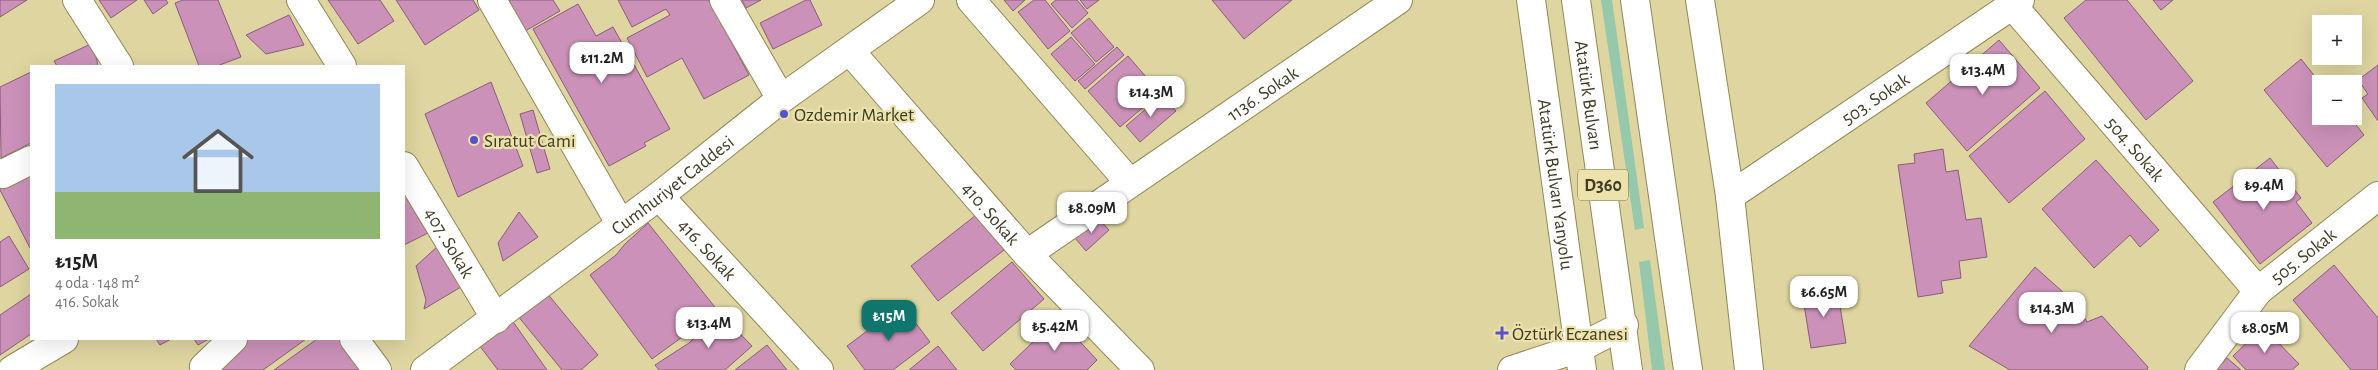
<!DOCTYPE html>
<html lang="tr">
<meta charset="utf-8">
<style>
:root{--surface:#fff;--page:#f2f2f2;--text:#202124;--muted:#757577;--accent:#0f766e}
body{margin:0;font-family:"Alegreya Sans",sans-serif;background:var(--page);color:var(--text);height:100vh;display:flex;flex-direction:column;font-size:19px;white-space:nowrap}
*{box-sizing:border-box;margin:0}
p{font-size:16px;color:var(--muted)}
.icon{flex:none;width:28px;height:28px;fill:none;stroke:currentColor;stroke-width:2;stroke-linecap:round;stroke-linejoin:round}
.map{position:relative;flex:1;overflow:hidden}
.drawer{position:absolute;left:30px;top:65px;width:375px;height:275px;display:flex;flex-direction:column;background:var(--surface);border-radius:0px;box-shadow:0 5px 20px #0002}
.drawer>*{flex:none}
.tools{position:absolute;left:2312px;top:15px;display:grid;gap:10px}
.tools a{display:grid;place-items:center;width:50px;height:50px;border-radius:0px;background:var(--surface);box-shadow:0 5px 20px #0002;font-size:25px}
.price{position:absolute;translate:-50% -42px;padding:0 11px;border-radius:10px;background:#fff;color:#222;font-size:16px;line-height:32px;filter:drop-shadow(0 1px 2px #0008)}
.price::after{content:'';position:absolute;left:50%;top:30px;width:15px;height:11px;margin-left:-8px;background:inherit;clip-path:polygon(0 0,100% 0,50% 100%)}
.price.current{background:var(--accent);color:#fff}
ul{padding:0;list-style:none}
li{display:grid;align-content:center;gap:10px;height:265px;padding:0 25px}
li span{display:grid;place-items:center;height:155px;border-radius:0px;color:#555}
li>.icon{margin-inline-start:auto}
span .icon{width:90px;height:90px;fill:#fffc;stroke-width:1}
li b{font-size:21px}
.map>svg:first-child{display:block}
.green{fill:#96c8ac}
.building{fill:#cb91b8;stroke:#895d7b}
.lines{fill:none;stroke-linecap:round;stroke-linejoin:round}
.minor-casing{stroke:#918855;stroke-width:30}
.tertiary-casing{stroke:#918855;stroke-width:30}
.trunk-casing{stroke:#918855;stroke-width:30}
.minor{stroke:#fff;stroke-width:28}
.tertiary{stroke:#fff;stroke-width:28}
.trunk{stroke:#fff;stroke-width:28}
.poi-dot{fill:#5652ca;stroke:#ece2ac;stroke-width:2}
.labels{text-anchor:middle;stroke-width:4.5;stroke-linejoin:round;paint-order:stroke}
.shield{fill:#ece2ac;stroke:#736d4e;stroke-width:1}
.shield-label{font-size:18px;font-weight:bold;fill:#3f3b25}
.street-label{font-size:19px;fill:#3f3b25;stroke:#ece2ac}
.poi-label{font-size:19px;fill:#3f3b25;stroke:#ece2ac;text-anchor:start}
</style>
<div class="map">
<svg width="2378" height="370" viewBox="0 0 2378 370">
<rect width="100%" height="100%" fill="#ded5a0"/>
<path class="green" d="M1601,0H1612L1644,228L1635,230Z
M1650,260L1665,370H1652L1639,262Z"/>
<path class="building" d="M0,0H27L0,17Z
M99,0H137L111,18Z
M144,0H166L168,3L153,14Z
M183,0H218L241,57L217,66H199L175,3Z
M328,0H380L394,21L358,44Z
M396,0H473L479,10L425,45Z
M501,0H553L560,11L520,34Z
M618,0H709L749,75L704,99L682,58L647,77L627,38L670,15L666,9L632,27Z
M742,0H761L746,8Z
M806,0H810L822,25L773,49L760,23Z
M1004,0H1025L1013,11Z
M1034,0H1045L1070,31L1048,49L1018,12Z
M1056,0H1077L1088,13L1072,28L1051,4Z
M1080,0H1099L1087,9Z
M1212,0H1292L1244,39Z
M2086,0H2127L2193,81L2146,120L2064,18Z
M2153,0H2173L2161,10Z
M578,4L596,36L613,27L670,129L644,143L646,146L609,166L533,29Z
M289,15L304,45L266,54L246,35Z
M1089,18L1114,47L1096,62L1071,33Z
M1071,37L1095,64L1075,81L1051,54Z
M1999,40L2040,88L1967,151L1926,103Z
M93,43L98,66H57L54,61Z
M1117,47L1124,55L1085,89L1078,81Z
M1128,56L1160,93L1120,127L1088,91Z
M2301,59L2321,84V116H2349L2364,135L2327,167L2264,90Z
M2378,65V121L2362,98L2368,94L2358,80Z
M31,72V143L1,158L0,87Z
M491,82L523,166L458,197L425,114Z
M2045,91L2085,139L2009,203L1969,156Z
M1162,95L1176,111L1140,142L1126,126Z
M533,110L550,169L537,173L520,114Z
M1943,149L1946,172L1958,170L1966,220L1981,218L1987,257L1959,261L1961,278L1941,281L1943,293L1918,297L1898,165L1915,163L1914,154Z
M2270,158L2301,198L2296,202L2312,223L2260,264L2213,202Z
M2096,160L2159,230L2140,247L2130,235L2094,268L2042,209Z
M31,169V247L30,248L0,190V186Z
M404,190L432,231L404,245Z
M519,212L538,237L503,261L498,243Z
M980,212L1008,247L938,301L911,266Z
M1098,218L1109,230L1086,251L1075,238Z
M648,223L718,311L652,359L590,275L616,255L625,244Z
M9,236L29,269L0,287V242Z
M438,246L466,284L424,309L426,300L416,266Z
M1012,262L1044,299L983,351L951,313Z
M2334,265L2378,318V370H2351L2293,300Z
M2035,267L2074,302L2087,322L2102,316L2148,367L2147,370H2010L1969,346Z
M1837,287L1846,343L1811,348L1802,292Z
M546,292L598,355L581,370H562L517,315Z
M31,294V334L0,355V315Z
M902,305L930,342L893,370H865L847,346Z
M721,314L752,346L725,370H659L655,365L689,343Z
M509,316L547,370H498L476,341Z
M1058,318L1097,360L1087,370H1016L1010,364Z
M2263,327L2299,364L2292,370H2246L2233,356Z
M156,339H171L160,345Z
M194,339H209L198,345Z
M245,339H306L263,370H222L219,365Z
M317,339H343L365,370H274Z
M767,345L787,370H735Z
M938,346L957,370H909Z
M2227,358L2241,370H2216Z"/>
<g class="lines">
<g class="minor-casing">
<g id="minor">
<path d="M77,0L119,66"/>
<path d="M301,0L342,66"/>
<path d="M492,0L620,223"/>
<path d="M724,0L781,99"/>
<path d="M971,0L1130,183"/>
<path id="s1" d="M2013,6L2258,291"/>
<path id="s2" d="M850,51L1027,254L1140,370"/>
<path id="s3" d="M404,166L496,319"/>
<path d="M0,173L3,174L31,160"/>
<path id="s4" d="M659,196L819,370"/>
<path id="s5" d="M1730,196L2020,0"/>
<path id="s6" d="M1027,254L1398,0"/>
<path d="M354,339L377,370"/>
<path d="M12,370L64,339"/>
<path d="M205,370L204,367L233,339"/>
<path d="M1512,370L1579,348L1624,325"/>
<path id="s7" d="M2199,370L2258,291L2378,196"/>
</g>
</g>
<g class="tertiary-casing">
<g id="tertiary">
<path id="s8" d="M1531,0L1582,370"/>
<path d="M1700,0L1730,196L1749,370"/>
<path id="s9" d="M425,370L659,196L781,99L920,0"/>
</g>
</g>
<g class="trunk-casing">
<g id="trunk">
<path id="s10" d="M1576,0L1628,370"/>
<path d="M1635,0L1688,370"/>
</g>
</g>
<use href="#minor" class="minor"/>
<use href="#tertiary" class="tertiary"/>
<use href="#trunk" class="trunk"/>
</g>
<g class="poi-dot">
<circle cx="784" cy="114" r="5"/>
<circle cx="474" cy="140" r="5"/>
<path d="M1499.5 325.5h5v5h5v5h-5v5h-5v-5h-5v-5h5z"/>
</g>
<g class="labels">
<rect class="shield" x="1578" y="169.5" width="50" height="31" rx="4"/>
<g class="shield-label">
<text x="1603" y="191">D360</text>
</g>
<g class="street-label">
<text dy="7" stroke="none"><textPath href="#s6" startOffset="285">1136. Sokak</textPath></text>
<text dy="7" stroke="none"><textPath href="#s10" startOffset="96">Atatürk Bulvarı</textPath></text>
<text dy="7" stroke="none"><textPath href="#s5" startOffset="175">503. Sokak</textPath></text>
<text dy="7" stroke="none"><textPath href="#s1" startOffset="188">504. Sokak</textPath></text>
<text dy="7" stroke="none"><textPath href="#s9" startOffset="309">Cumhuriyet Caddesi</textPath></text>
<text dy="7" stroke="none"><textPath href="#s8" startOffset="186">Atatürk Bulvarı Yanyolu</textPath></text>
<text dy="7" stroke="none"><textPath href="#s2" startOffset="215">410. Sokak</textPath></text>
<text dy="7" stroke="none"><textPath href="#s3" startOffset="89">407. Sokak</textPath></text>
<text dy="7" stroke="none"><textPath href="#s4" startOffset="72">416. Sokak</textPath></text>
<text dy="7" stroke="none"><textPath href="#s7" startOffset="156">505. Sokak</textPath></text>
</g>
<g class="poi-label">
<text x="794" y="121">Ozdemir Market</text>
<text x="484" y="147">Sıratut Cami</text>
<text x="1512" y="340">Öztürk Eczanesi</text>
</g>
</g>
</svg>
<div class="tools">
<a>+</a>
<a>−</a>
</div>
<b class="price" style="left:602px;top:84px">₺11.2M</b>
<b class="price" style="left:1983px;top:96px">₺13.4M</b>
<b class="price" style="left:1151px;top:118px">₺14.3M</b>
<b class="price" style="left:2264px;top:211px">₺9.4M</b>
<b class="price" style="left:1092px;top:234px">₺8.09M</b>
<b class="price" style="left:1824px;top:318px">₺6.65M</b>
<b class="price" style="left:2052px;top:334px">₺14.3M</b>
<b class="price current" style="left:889px;top:342px">₺15M</b>
<b class="price" style="left:709px;top:349px">₺13.4M</b>
<b class="price" style="left:1055px;top:352px">₺5.42M</b>
<b class="price" style="left:2265px;top:354px">₺8.05M</b>
<section class="drawer">
<ul>
<li><span style="background:linear-gradient(#a9c7e8 70%,#8fb573 0)"><svg class="icon" aria-label="home" viewBox="0 0 24 24"><path d="M3 11l9-7 9 7M6 9v11h12V9"/></svg></span><div><b>₺15M</b><p>4 oda · 148 m²</p><p>416. Sokak</p></div></li>
</ul>
</section>
</div>
